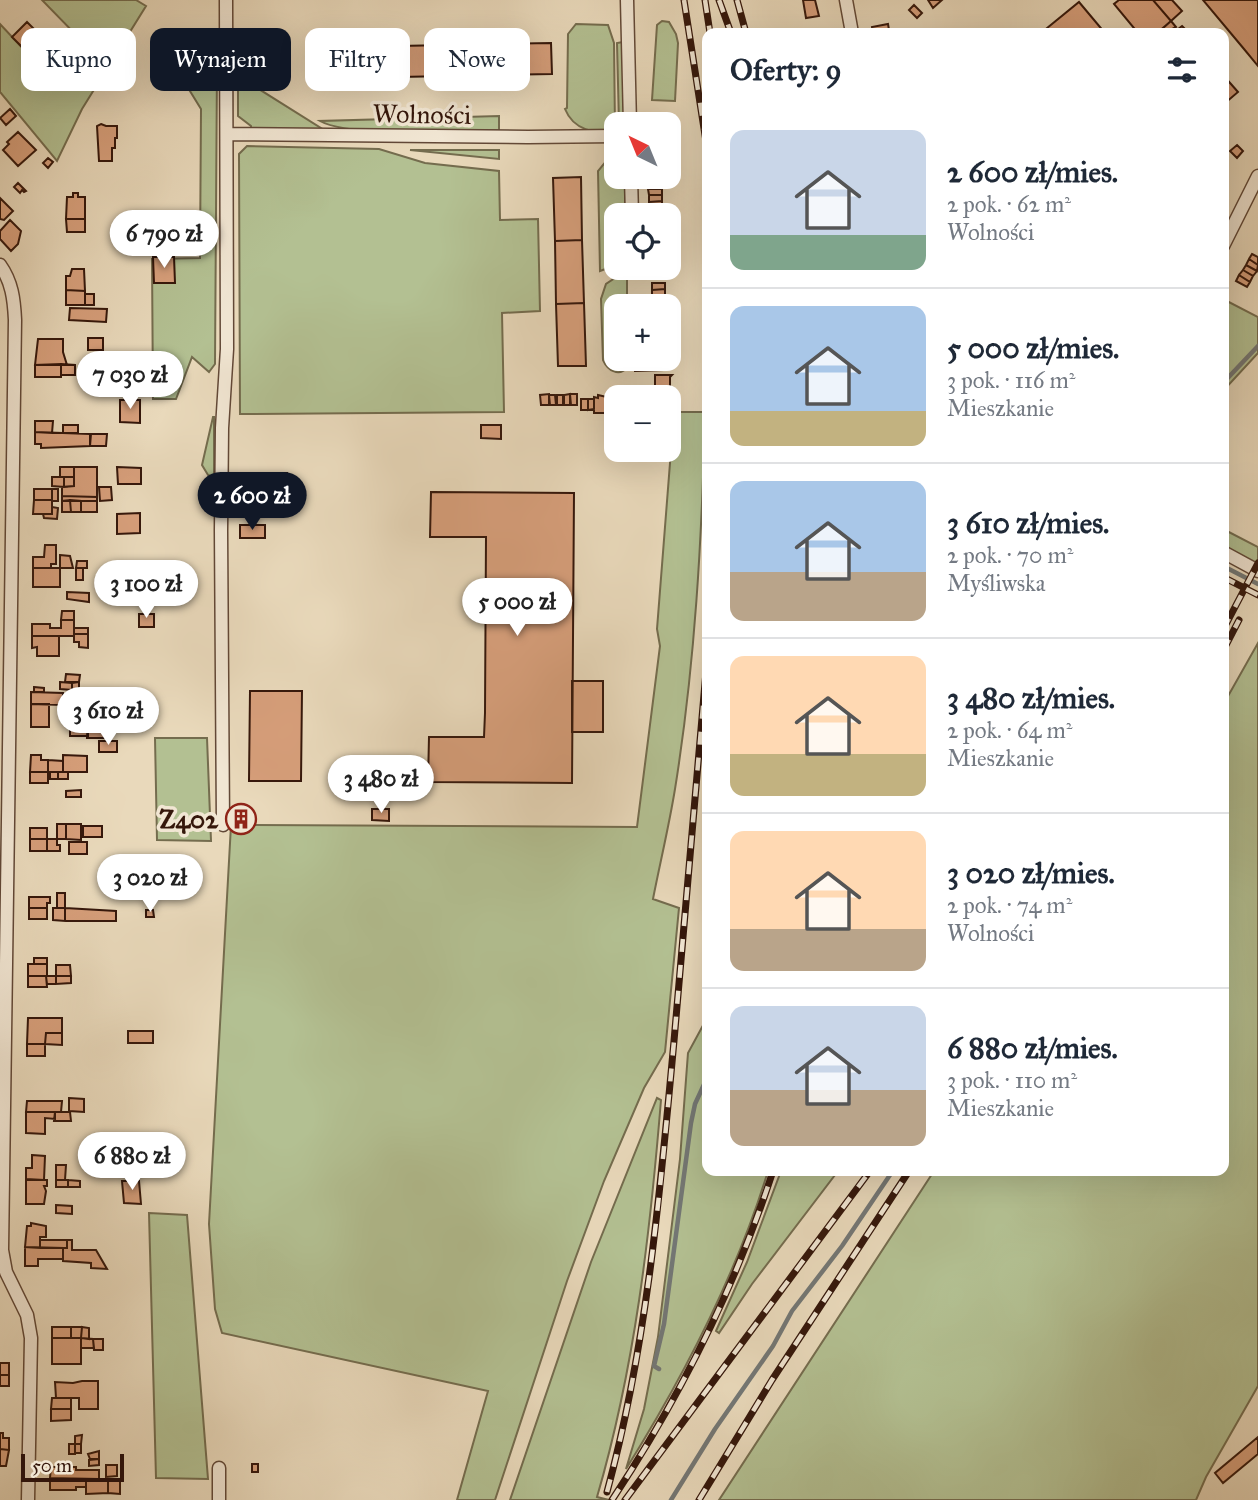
<!DOCTYPE html>
<html lang="pl">
<meta charset="utf-8">
<style>
:root{--surface:#fff;--page:#f6f6f7;--text:#1f2937;--muted:#747a83;--line:#e0e1e3;--accent:#111827}
body{margin:0;font-family:"IM FELL Great Primer",serif;background:var(--page);color:var(--text);height:100vh;display:flex;flex-direction:column;font-size:26px;white-space:nowrap}
*{box-sizing:border-box;margin:0}
p{font-size:23px;color:var(--muted)}
.icon{flex:none;width:38px;height:38px;fill:none;stroke:currentColor;stroke-width:2;stroke-linecap:round;stroke-linejoin:round}
.map{position:relative;flex:1;overflow:hidden}
.side{position:absolute;left:702px;top:28px;width:527px;height:1148px;display:flex;flex-direction:column;background:var(--surface);border-radius:14px;box-shadow:0 7px 28px #0002}
.side>*{flex:none}
.top-card{position:absolute;left:21px;top:28px;width:576px;height:63px;display:flex;gap:14px}
.needle{width:46px;rotate:317deg}
.buttons{position:absolute;left:604px;top:112px;display:grid;gap:14px}
.buttons a{display:grid;place-items:center;width:77px;height:77px;border-radius:14px;background:var(--surface);box-shadow:0 7px 28px #0002;font-size:35px}
.scale{position:absolute;left:21px;bottom:18px;width:103px;box-sizing:border-box;padding-left:7px;border:4px solid #35170b;border-top:0;font-size:19px;line-height:24px;white-space:nowrap;color:#35170b;-webkit-text-stroke:5px #f1e6d3;paint-order:stroke}
.price{position:absolute;translate:-50% -60px;padding:0 16px;border-radius:24px;background:#fff;color:#222;font-size:23px;line-height:46px;filter:drop-shadow(0 2px 4px #0008)}
.price::after{content:'';position:absolute;left:50%;top:42px;width:21px;height:16px;margin-left:-10px;background:inherit;clip-path:polygon(0 0,100% 0,50% 100%)}
.price.active{background:var(--accent);color:#fff}
ul{padding:0;list-style:none}
li{display:flex;align-items:center;gap:21px;height:175px;padding:0 28px}
li+li{border-top:2px solid var(--line)}
li span{display:grid;place-items:center;flex:none;width:196px;height:140px;border-radius:14px;color:#555}
li>.icon{margin-inline-start:auto}
span .icon{width:84px;height:84px;fill:#fffc;stroke-width:1}
li b{font-size:30px}
h2{display:flex;justify-content:space-between;align-items:center;height:84px;padding:0 28px;font-size:30px}
.pill{padding:0 24px;border-radius:14px;background:var(--surface);box-shadow:0 7px 28px #0002;font-size:24px;line-height:63px}
.pill.active{background:var(--accent);color:#fff}
.map>svg:first-child{display:block}
.green{fill:#b3c092;stroke:#746c4e;stroke-width:2}
.lines{fill:none;stroke-linecap:round;stroke-linejoin:round}
.stream{stroke:#737775;stroke-width:4.5}
.building{fill:#d79f7b;stroke:#35170b;stroke-width:2}
.minor-casing{stroke:#624837;stroke-width:15}
.minor{stroke:#f1e6d3;stroke-width:12}
.rail-casing{stroke:#35170b;stroke-width:7}
.rail{stroke:#f1e6d3;stroke-width:4.5;stroke-dasharray:13;stroke-linecap:butt}
.labels{text-anchor:middle;stroke-width:7;stroke-linejoin:round;paint-order:stroke}
.street-label{font-size:26px;fill:#35170b;stroke:#f1e6d3}
.poi-label{font-size:26px;font-weight:bold;fill:#35170b;stroke:#f1e6d3;text-anchor:end}
</style>
<div class="map">
<svg width="1258" height="1500" viewBox="0 0 1258 1500">
<rect width="100%" height="100%" fill="#e9d9bb"/>
<filter id="stains"><feTurbulence type="fractalNoise" baseFrequency=".00286" numOctaves="4"/><feColorMatrix values="0 0 0 0 .2 0 0 0 0 .09 0 0 0 0 .02 0 0 0 .5 -.17"/></filter>
<radialGradient id="worn" r=".72"><stop offset=".6" stop-color="#630" stop-opacity="0"/><stop offset="1" stop-color="#630" stop-opacity=".3"/></radialGradient>
<path class="green" d="M42,0H136L146,6L82,109L57,161L0,92V24L56,84L84,43Z
M662,21L669,22L676,34L678,43L675,101L652,100L657,25Z
M576,24L608,25L614,43L615,129C595,136 573,129 565,109L567,108L568,34Z
M194,42L217,65L215,364L209,372L192,357L176,399H153L152,259L200,258L201,109L182,78Z
M623,42L624,117L621,124H619L617,43Z
M238,76L324,130L251,129V126L238,116Z
M499,116V130C460,130 350,138 320,121Z
M247,146L379,149L425,163L499,171L500,220L538,219L540,311L502,313L504,412L240,414L239,154Z
M616,149V177H625V215H616V265L600,271L598,171Z
M410,150H499V159Z
M627,276V306H616V359H628V367C619,377 608,371 603,360L601,299L606,284L615,278Z
M1223,299L1258,317V353L1223,391Z
M674,412H705C702,538 695,665 675,789C669,826 660,863 653,899L679,908L665,1052L644,1088L604,1181L567,1281L495,1500H457L488,1391L222,1333L215,1309L209,1224L231,825L637,827L660,646L657,629Z
M213,417H214V477L208,475L202,465Z
M1223,529L1258,547V565L1223,547Z
M1258,643V1386L1206,1477L1196,1500H719L934,1171H1223V705Z
M155,738H207L211,841L157,840Z
M707,1018V1171H768C736,1276 684,1376 626,1469L644,1409L658,1337L680,1159L688,1053Z
M657,1098L661,1100C650,1234 635,1367 597,1497L609,1500H510L591,1262Z
M781,1171H838L752,1284L719,1333L716,1331L747,1262Z
M149,1213L187,1215L208,1479L156,1478Z"/>
<g class="lines">
<path class="stream" d="M1223,383L1258,346
M1223,566L1258,584
M659,1369L654,1366L664,1324L691,1123L695,1104L707,1078
M671,1500L715,1429L773,1346L792,1311L842,1246L892,1172"/>
</g>
<path class="building" d="M803,0H815L819,16L806,18Z
M928,0H942L933,8Z
M1119,0H1153L1171,21L1157,33H1138L1114,4Z
M1153,0H1172L1182,11L1171,21Z
M1203,0H1258V66L1244,49Z
M1079,2L1105,33H1041Z
M914,5L922,13L917,18L909,10Z
M1171,21L1176,27L1165,33L1162,29Z
M27,22L39,34L24,49L12,37Z
M888,24L889,30L898,29L899,33H873L872,27Z
M1182,26L1189,33H1173Z
M551,43L552,74L350,78L349,47Z
M30,48L37,56L34,59L26,51Z
M1223,75L1238,92L1224,104L1223,103Z
M10,109L16,116L6,125L0,118Z
M101,124L106,126H117V138H115V148H112V161H99L97,126Z
M18,132L36,150L18,166L3,150L9,144L7,142Z
M1237,145L1243,151L1237,158L1230,151Z
M48,158L53,162L48,168L43,163Z
M581,177L582,240L555,241L553,178Z
M648,177H662V183H648Z
M18,183L26,191L24,192L22,190L20,193L14,187Z
M648,183H662V189H648Z
M648,189H662V195H649Z
M73,193H78V197H85V219H66L67,197H73Z
M649,195H662V201L649,202Z
M0,198L13,211L4,220L0,219Z
M662,201V208H649V202Z
M649,208H662V214H649Z
M66,219H85V232H67Z
M10,220L21,231L18,244L11,251L0,239V231Z
M582,240L584,303L556,304L555,241Z
M1252,254L1258,257V265L1249,259Z
M153,257H174L175,283H154Z
M1249,259L1258,265L1257,271L1246,265Z
M1246,265L1257,271L1253,276L1243,270Z
M72,269H84L85,291L66,290V276H70Z
M1243,270L1253,276L1250,282L1239,275Z
M1239,275L1250,282L1247,287L1236,281Z
M652,283H665V289L652,290Z
M665,289V296H652V290Z
M66,290L85,291V305H66Z
M94,294V305H85V294Z
M652,296H665L666,302L652,303Z
M666,302V306H652V303Z
M584,303L586,366H558L556,304Z
M70,308L107,309L106,322L69,320Z
M88,338H103V350H88Z
M38,339H63V352L67,365H35Z
M634,359H663V370L635,371Z
M61,364V377H35V365Z
M61,364L75,365V375H61Z
M655,375H672L670,377V400L672,401H668V397H655Z
M549,394V405H541L540,395Z
M570,394V405H564V395Z
M570,394H577V405H571Z
M549,395H555L556,405H550Z
M557,395H563V405H557Z
M598,395L611,398V395H616V413H594V397L598,398Z
M581,399H588V410H581Z
M588,399H594V409L588,410Z
M120,400H140V423L120,422Z
M35,421H53L52,433L35,432Z
M63,425H78V433H63Z
M481,425H501V439L481,438Z
M35,432L90,434V446L41,448V444H35Z
M91,434H107L106,446H90Z
M60,467H74V477H60Z
M74,467H97V497L62,496V487L74,486Z
M117,467L141,468V484H118Z
M257,473H287V484H257Z
M52,477H64V487L52,486Z
M64,477H74V486L64,487Z
M99,487H111L112,500L100,501Z
M34,489H52V500H34Z
M52,489H58V501H52Z
M431,492L574,493L572,783L428,782L429,737H484L485,713L486,537H430Z
M62,496L97,497V501H62Z
M34,500H52V514H33Z
M70,500L71,512H62V501Z
M70,500L81,501V512H71Z
M81,501H97V512H81Z
M52,507L58,508L57,519L44,518L43,514H52Z
M140,513V533L117,534V514Z
M240,525H265V538H240Z
M45,545H56V564H51V568H33V557H44Z
M60,555L70,556L73,568H60Z
M77,561H87V568H76Z
M33,568H60V587H33Z
M76,568H83V580H76Z
M67,592L89,593V602L67,599Z
M62,611H74V620H61Z
M139,614H154V627H139Z
M61,620H74V636H32V624H50V628H61Z
M74,628H88V634H74Z
M74,634H88V648L79,647V642H74Z
M32,636H59V656H37V647L32,648Z
M66,674L80,675L79,682H65Z
M572,681H603V732H572Z
M60,682L72,683V690L60,689Z
M79,682V690H72V683Z
M34,687L44,688V692H34Z
M250,691H302L301,781H249Z
M31,692L63,693V705L31,704Z
M113,694H134V706L112,705Z
M31,704H49V727H31Z
M88,721H105L104,738H87Z
M88,724V736H70V725Z
M99,741H117V752H99Z
M31,755H41V760H48V772H30Z
M63,755L87,756V772H63Z
M48,760L63,761V772H48Z
M30,772H48V783H30Z
M50,772H58V779H50Z
M58,772H68V779H58Z
M81,790V797H66V791Z
M372,809H389V821L372,820Z
M235,813H246V824H235Z
M57,824H66V839H57Z
M66,824H81V840L66,839Z
M83,826H102V837H83Z
M30,828H47V839H30Z
M30,839H47V851H30Z
M47,839H57V845H60V851H47Z
M69,842H87V854H69Z
M123,875H143V895H123Z
M57,893H65V908H57Z
M29,897H50V903H47V908H29Z
M29,908H47V919H29Z
M53,908H65V921L53,920Z
M65,908L116,911V921H65Z
M146,910H153L154,917H146Z
M34,958H47V964H34Z
M28,964H47V976H28Z
M56,965H70L71,976H56Z
M28,976H46L47,987H28Z
M46,976H56V984H47Z
M56,976H71V983L56,984Z
M28,1018H62V1033H46L45,1044H27Z
M128,1031H153V1043H128Z
M46,1033H62V1045L45,1044Z
M27,1044H45V1056H27Z
M69,1098L84,1099V1112L69,1111Z
M27,1101H62L61,1112H26Z
M26,1112H55V1119L45,1118V1134L26,1133Z
M55,1112H70L71,1121H54Z
M32,1155L45,1156L44,1180L26,1179V1168H32Z
M56,1165H66L65,1180H56Z
M26,1180H47V1186H44L46,1191L44,1204H26Z
M56,1180H68V1187H56Z
M68,1180L80,1181V1187H68Z
M122,1181H139L141,1204L124,1203Z
M56,1205L72,1206V1214L56,1213Z
M31,1223L46,1226V1237H40V1248L25,1247L27,1226H31Z
M40,1240H67V1248H40Z
M67,1240H72V1250H96L107,1269L91,1268V1263L63,1261V1248H67Z
M25,1247L63,1248V1259H38V1266H25Z
M52,1327H71V1338H52Z
M71,1327H82L81,1338H71Z
M82,1327L89,1328V1339L81,1338Z
M52,1338H81V1364H52Z
M81,1338L93,1339L94,1348H81Z
M93,1339H103V1350H94Z
M0,1363H9V1375H0Z
M0,1375H9V1386H0Z
M82,1381H98V1409H79V1398H56L55,1382L73,1383Z
M52,1398H71V1409H51Z
M51,1409H71V1420L51,1421Z
M0,1433H3V1438H9V1450L0,1449Z
M82,1435L81,1444H75V1436Z
M1258,1437V1454L1223,1483L1215,1473Z
M69,1444H75V1454H69Z
M75,1444H81V1453H75Z
M0,1449L9,1450L6,1466H0Z
M99,1451V1459H90L88,1454Z
M99,1459V1465L89,1466V1460Z
M252,1464H258V1472H252Z
M106,1465H117V1476L106,1477Z
M51,1467H76V1470H99V1479L50,1478Z
M50,1478L86,1479V1487H76V1490H50Z
M86,1479H108V1493L86,1494Z
M108,1479H120V1494L108,1493Z"/>
<g class="lines">
<g class="minor-casing">
<path id="minor" d="M627,0L630,124
M846,0L852,33
M227,134L528,137L616,136
M631,177L632,215
M1223,246L1258,176
M0,265C12,282 14,299 15,320L2,1250L6,1272L27,1315L31,1338L28,1500
M630,272L631,268
M1223,552L1258,571
M223,825L221,531L222,428L227,349L226,0
M219,1468V1500"/>
</g>
<use href="#minor" class="minor"/>
<g class="rail-casing">
<path id="rail" d="M684,0L707,148
M705,0L710,33
M719,0L731,33
M737,0L746,33
M1223,577L1258,595
M1223,630L1258,563
M1223,651L1239,620
M607,1492C647,1345 660,1193 674,1041C685,914 696,787 707,660
M612,1500C680,1397 735,1288 773,1171
M625,1500L870,1171
M699,1500L772,1380L909,1171"/>
</g>
<use href="#rail" class="rail"/>
</g>
<defs>
<g id="building-ring" transform="scale(1.575)"><circle r="9.5" fill="#f1e6d3" stroke="#8f2418" stroke-width="1.5"/><path d="M-4-6H4V6H1V3H-1V6H-4ZM-2.5-4.3h1.7v1.8h-1.7ZM.8-4.3h1.7v1.8H.8ZM-2.5-1h1.7V.8h-1.7ZM.8-1h1.7V.8H.8Z" fill="#8f2418"/></g>
</defs>
<g fill-rule="evenodd">
<use href="#building-ring" x="241" y="819"/>
</g>
<g class="labels">
<g class="street-label">
<text transform="translate(422 114) rotate(1)" y="9">Wolności</text>
</g>
<g class="poi-label">
<text x="218" y="828">Z402</text>
</g>
</g>
<rect width="100%" height="100%" filter="url(#stains)"/>
<rect width="100%" height="100%" fill="url(#worn)"/>
</svg>
<div class="buttons">
<a><svg class="needle" viewBox="-14 -14 28 28"><path d="M0-13l5 13h-10z" fill="#e53935"/><path d="M0 13l5-13h-10z" fill="#747a83"/></svg></a>
<a><svg class="icon" aria-label="locate" viewBox="0 0 24 24"><circle cx="12" cy="12" r="6"/><path d="M12 2v4M12 18v4M2 12h4M18 12h4"/></svg></a>
<a>+</a>
<a>−</a>
</div>
<div class="scale">50 m</div>
<b class="price" style="left:164px;top:270px">6 790 zł</b>
<b class="price" style="left:130px;top:411px">7 030 zł</b>
<b class="price active" style="left:252px;top:532px">2 600 zł</b>
<b class="price" style="left:146px;top:620px">3 100 zł</b>
<b class="price" style="left:517px;top:638px">5 000 zł</b>
<b class="price" style="left:108px;top:747px">3 610 zł</b>
<b class="price" style="left:381px;top:815px">3 480 zł</b>
<b class="price" style="left:150px;top:914px">3 020 zł</b>
<b class="price" style="left:132px;top:1192px">6 880 zł</b>
<div class="top-card">
<a class="pill">Kupno</a>
<a class="pill active">Wynajem</a>
<a class="pill">Filtry</a>
<a class="pill">Nowe</a>
</div>
<section class="side">
<h2>Oferty: 9<svg class="icon" aria-label="filters" viewBox="0 0 24 24"><path d="M4 7h16M4 17h16"/><circle cx="9" cy="7" r="2"/><circle cx="15" cy="17" r="2"/></svg></h2>
<ul>
<li><span style="background:linear-gradient(#c9d6e8 75%,#7fa58c 0)"><svg class="icon" aria-label="home" viewBox="0 0 24 24"><path d="M3 11l9-7 9 7M6 9v11h12V9"/></svg></span><div><b>2 600 zł/mies.</b><p>2 pok. · 62 m²</p><p>Wolności</p></div></li>
<li><span style="background:linear-gradient(#a9c7e8 75%,#c2b280 0)"><svg class="icon" aria-label="home" viewBox="0 0 24 24"><path d="M3 11l9-7 9 7M6 9v11h12V9"/></svg></span><div><b>5 000 zł/mies.</b><p>3 pok. · 116 m²</p><p>Mieszkanie</p></div></li>
<li><span style="background:linear-gradient(#a9c7e8 65%,#b9a48a 0)"><svg class="icon" aria-label="home" viewBox="0 0 24 24"><path d="M3 11l9-7 9 7M6 9v11h12V9"/></svg></span><div><b>3 610 zł/mies.</b><p>2 pok. · 70 m²</p><p>Myśliwska</p></div></li>
<li><span style="background:linear-gradient(#ffd9b3 70%,#c2b280 0)"><svg class="icon" aria-label="home" viewBox="0 0 24 24"><path d="M3 11l9-7 9 7M6 9v11h12V9"/></svg></span><div><b>3 480 zł/mies.</b><p>2 pok. · 64 m²</p><p>Mieszkanie</p></div></li>
<li><span style="background:linear-gradient(#ffd9b3 70%,#b9a48a 0)"><svg class="icon" aria-label="home" viewBox="0 0 24 24"><path d="M3 11l9-7 9 7M6 9v11h12V9"/></svg></span><div><b>3 020 zł/mies.</b><p>2 pok. · 74 m²</p><p>Wolności</p></div></li>
<li><span style="background:linear-gradient(#c9d6e8 60%,#b9a48a 0)"><svg class="icon" aria-label="home" viewBox="0 0 24 24"><path d="M3 11l9-7 9 7M6 9v11h12V9"/></svg></span><div><b>6 880 zł/mies.</b><p>3 pok. · 110 m²</p><p>Mieszkanie</p></div></li>
</ul>
</section>
</div>
